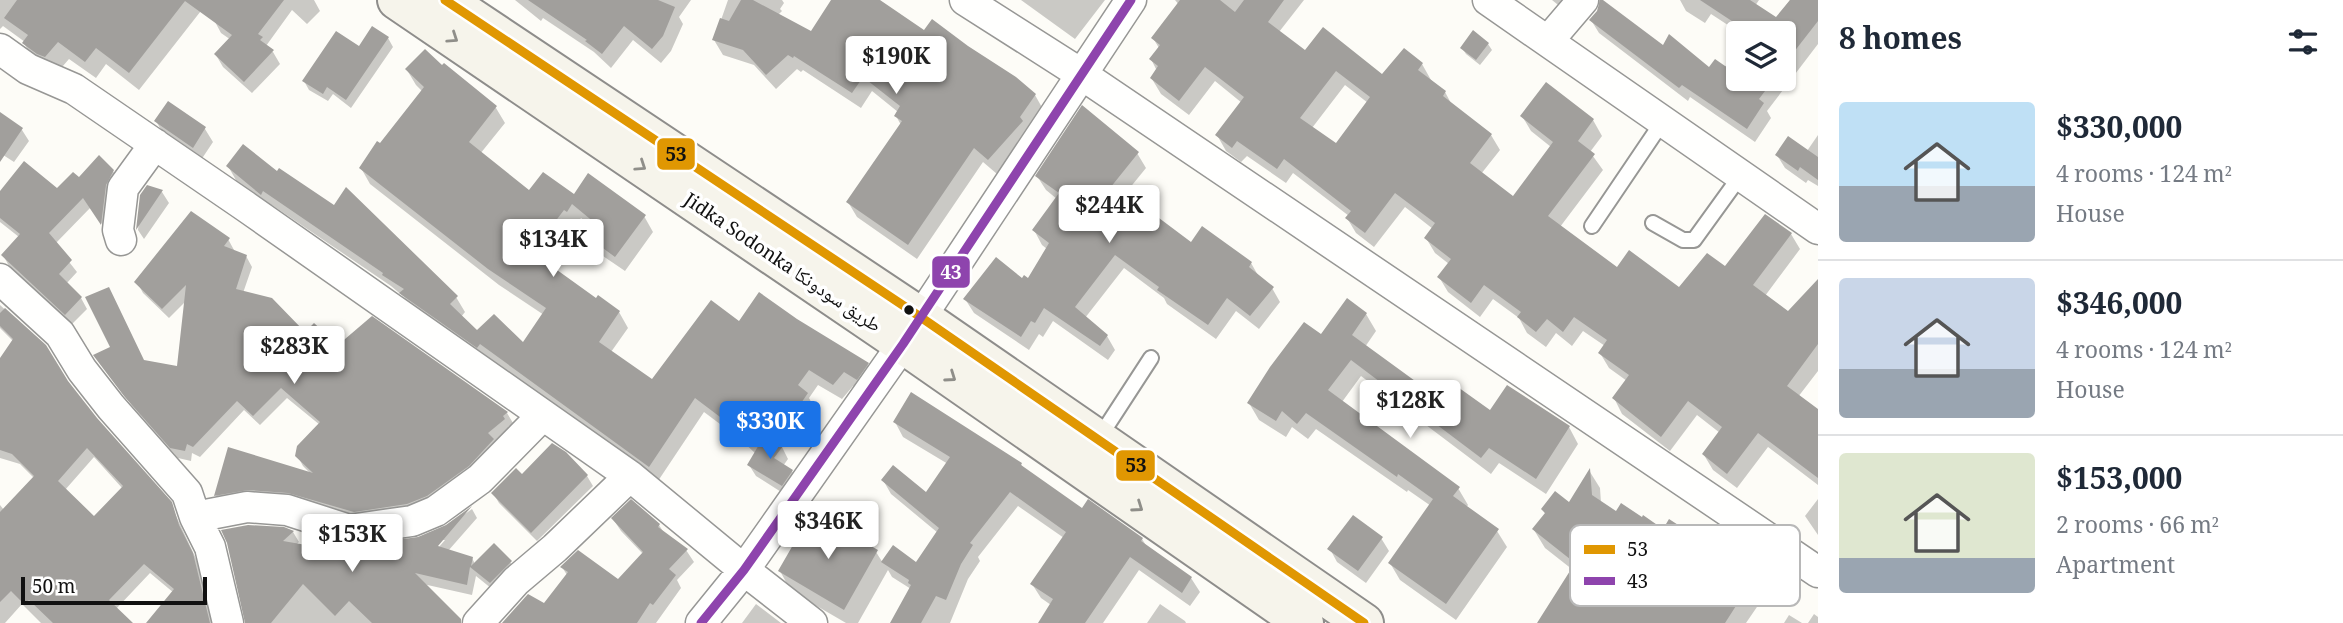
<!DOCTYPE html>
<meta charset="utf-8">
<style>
:root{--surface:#fff;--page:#f2f2f3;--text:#1f2937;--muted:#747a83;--line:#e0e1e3;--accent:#1a73e8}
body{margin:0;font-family:Georgia,"Noto Naskh Arabic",serif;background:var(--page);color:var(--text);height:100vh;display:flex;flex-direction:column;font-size:26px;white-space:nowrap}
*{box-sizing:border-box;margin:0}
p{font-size:23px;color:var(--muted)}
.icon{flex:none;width:38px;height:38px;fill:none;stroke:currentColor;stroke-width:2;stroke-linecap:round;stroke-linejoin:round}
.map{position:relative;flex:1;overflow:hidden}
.details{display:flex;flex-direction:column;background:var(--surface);width:525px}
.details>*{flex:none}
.buttons{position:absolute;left:1726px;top:21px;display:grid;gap:14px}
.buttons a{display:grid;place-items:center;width:70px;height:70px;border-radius:7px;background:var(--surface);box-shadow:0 2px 5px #0004;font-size:35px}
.scale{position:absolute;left:21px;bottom:18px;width:186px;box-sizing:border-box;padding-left:7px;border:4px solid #111;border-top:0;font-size:19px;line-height:24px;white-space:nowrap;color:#111;-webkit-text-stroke:5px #fff;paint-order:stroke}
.price{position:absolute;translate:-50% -60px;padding:0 16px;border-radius:7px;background:#fff;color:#222;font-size:23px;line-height:46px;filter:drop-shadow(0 2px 4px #0008)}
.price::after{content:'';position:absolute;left:50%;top:42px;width:21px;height:16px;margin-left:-10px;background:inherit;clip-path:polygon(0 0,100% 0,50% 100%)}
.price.current{background:var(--accent);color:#fff}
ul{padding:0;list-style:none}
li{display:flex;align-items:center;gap:21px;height:175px;padding:0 21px}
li+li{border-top:2px solid var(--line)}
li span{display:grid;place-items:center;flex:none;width:196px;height:140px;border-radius:7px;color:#555}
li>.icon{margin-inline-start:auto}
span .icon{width:84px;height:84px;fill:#fffc;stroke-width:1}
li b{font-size:30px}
h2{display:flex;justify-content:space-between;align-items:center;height:84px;padding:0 21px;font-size:30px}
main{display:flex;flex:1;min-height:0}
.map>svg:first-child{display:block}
.shadow{fill:#0003;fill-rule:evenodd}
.building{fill:#a19f9c;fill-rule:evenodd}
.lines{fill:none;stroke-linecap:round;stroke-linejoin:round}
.service-casing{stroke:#979795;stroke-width:18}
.minor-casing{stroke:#979795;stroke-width:33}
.secondary-casing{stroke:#8e8d8b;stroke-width:42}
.service{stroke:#fffffe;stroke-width:14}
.minor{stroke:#fffffe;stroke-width:30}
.secondary{stroke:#f6f4eb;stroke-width:38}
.bus-1-casing{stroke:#fff;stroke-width:14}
.bus-2-casing{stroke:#fff;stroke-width:14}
.bus-1{stroke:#e09702;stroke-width:9}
.bus-2{stroke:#8e44ad;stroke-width:9}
.oneway{stroke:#8f8e89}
.bus-dot{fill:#111;stroke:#fff;stroke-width:2.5}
.labels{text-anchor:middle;stroke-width:7;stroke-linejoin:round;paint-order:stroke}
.street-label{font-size:19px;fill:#111;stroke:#fff}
.key{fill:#fff;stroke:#b8b8b8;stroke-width:2}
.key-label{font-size:19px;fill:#111}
.line-badge{stroke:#fff;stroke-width:2.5}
.badge-label{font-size:19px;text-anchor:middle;font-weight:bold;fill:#fff}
.pale-badge-label{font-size:19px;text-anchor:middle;font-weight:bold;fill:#111}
</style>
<main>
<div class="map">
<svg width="1818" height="623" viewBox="0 0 1818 623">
<rect width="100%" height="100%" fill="#fdfcf7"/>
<path class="shadow" d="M0,0H203L204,7L139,90L106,64L96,78L69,59L56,74L34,61L24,43L25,42L3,26L0,29Z
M229,0H314L320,11L307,24L292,10L266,46L273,52L280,64L252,93L223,67L216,55L231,40L221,33L214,20Z
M515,0H691L679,17L683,24L671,51L661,63L633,40L611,68L594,52L543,18L541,21Z
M728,0H782L784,3L780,9L782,11L778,15L812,33L833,0H875L925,32L1015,79L1035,95L1044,111L1030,137L997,174L983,162L917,259L857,217L848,202L901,125L896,116L898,112L872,91L861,108L803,70L801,72L797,69L776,89L754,65L723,55L714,40Z
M1021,0H1105L1075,39Z
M1175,0H1304L1279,32L1306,52L1383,76L1422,64L1431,80L1445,92L1452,105L1491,135L1500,150L1481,174L1513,198L1551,147L1531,131L1522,116L1546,84L1593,120L1602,136L1590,152L1603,170L1560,227L1617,270L1680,289L1726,269L1791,234L1800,249L1765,296L1788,314L1818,302V371L1798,397L1818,411V485L1768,447L1737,488L1713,470L1704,455L1720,433L1697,415L1670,451L1622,414L1614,398L1627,381L1609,368L1600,353L1605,346L1583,331L1572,346L1556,333L1546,347L1527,333L1519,318L1493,299L1480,317L1448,292L1439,277L1449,264L1435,253L1426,238L1433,229L1405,207L1374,247L1356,233L1347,218L1349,216L1293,173L1286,183L1247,156L1241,162L1226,151L1217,135L1242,103L1215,81L1189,115L1161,94L1152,79L1157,71L1151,59L1159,48L1153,38L1179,5ZM1345,85L1368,103L1336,145L1312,128Z
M1552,0H1603L1602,1L1663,47L1710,70L1724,68L1738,50V79H1783V33H1740L1711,14L1705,23L1686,11L1680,0H1759L1755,6L1776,19L1790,0H1818V44L1767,111L1771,118L1755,142L1690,97L1688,101L1599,33L1591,20L1598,12L1600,3H1588L1573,17Z
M388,38L393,47L351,108L333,94L328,101L309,90L304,81L359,49Z
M1488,44L1492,50L1480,65L1466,54L1462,48Z
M444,66L496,108L505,123L480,154L530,193L575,197L644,216L653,232L625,271L603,256L595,240L600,234L581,218L576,226L573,224L544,263L596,301L619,312L628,328L611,352L652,382L739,324L796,321L867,364L876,379L866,394L853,386L842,399L818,385L809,398L815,409L806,423L795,416L774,441L782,447L788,459L783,466L792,471L798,483L789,497L756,476L749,465L756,454L740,439L704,412L658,481L490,359L487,362L410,308L404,297L391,286L272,205L270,209L237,182L228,166L278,173L456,297L465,312L461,317L477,333L523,345L544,315L499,285L370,184L361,168L423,92L416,85L407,70L442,68Z
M168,104L205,129L213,142L201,160L164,135L156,121Z
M0,114L22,130L29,141L14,162L0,153Z
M1818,135V186L1808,180L1806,183L1785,168L1777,155L1807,151Z
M1137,153L1146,168L1120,200L1141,219L1191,244L1251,263L1259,277L1272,288L1280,302L1259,329L1236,311L1216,339L1167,304L1164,298L1124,268L1085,318L1107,336L1115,350L1108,360L1053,321L1043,337L1039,334L1029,350L974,313L965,299L1022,280L1029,281L1047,249L1042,245L1034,230L1057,199L1046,190L1037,176Z
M113,171L119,182L107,232L91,207L55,244L77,272L66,284L81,298L87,309L72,324L9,266L3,255L19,237L0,222V194L57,190L79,180Z
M147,187L162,192L169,203L144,239L138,230L142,195Z
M228,239L234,250L233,252L246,256L252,267L243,293L305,334L337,347L372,318L507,413L513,423L508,427L510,430L433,506L360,522L222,505L216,495L312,475L303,466L297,455L320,425L287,398L260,425L244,410L200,457L192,453L191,461L178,458L133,407L102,366L144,362L179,368L186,301L169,318L143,293L137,282Z
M0,305L45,346L67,382L96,419L170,503L199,565L212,623H148L174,593L150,573L116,609L130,623H41L22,604L5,623H0V505L4,510L34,478L20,464L0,458V361L13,341L0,328ZM94,457L123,489L94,518L65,490Z
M1366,314L1376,331L1365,347L1423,389L1491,413L1569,427L1578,444L1546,494L1499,463L1491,474L1361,376L1342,402L1458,488L1468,505L1466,508L1497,531L1507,547L1456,620L1400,580L1390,563L1431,506L1408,490L1407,492L1316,429L1308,439L1292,427L1286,437L1259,420L1249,403L1321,337Z
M895,422L1021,464L1023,469L1082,511L1142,539L1147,547L1191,578L1200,592L1190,606L1139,570L1103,623H1040L1051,605L1041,598L1032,584L1064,538L1018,506L978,557L980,561L968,579L950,623H892L911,589L892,577L888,570L858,623H846L791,591L780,571L876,552L883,563L917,564L938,533L891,494L883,480L927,495L948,464L903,437Z
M1590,472L1600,488L1601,503L1616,513L1664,532L1688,533L1698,551L1748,586L1759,604L1746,623H1539L1573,570L1545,548L1534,530L1546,515L1543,510L1570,505Z
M522,476H587L593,486L537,541L499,503L493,493Z
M1818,499V535L1805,516Z
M472,509L477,518L448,551L472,558L475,564L510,562L517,572L497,593L476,576L472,595L423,584L460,623H247L283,529L293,532L299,542L296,545L342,553L419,539L447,527ZM441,540H445L433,554Z
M613,519L659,525L664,533L686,550L694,562L677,580L681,588L656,623H504L545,606L567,575L562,567L619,581L643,554L621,531Z
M1381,538L1389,551L1366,583L1337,562L1330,549Z
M756,604L781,623H742Z
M1160,604L1185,621L1186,623H1147Z
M1814,614L1818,617V623H1808Z
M1789,615L1802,623H1784Z"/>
<path class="building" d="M17,0H284L258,34L263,37L260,40L274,50L244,82L214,54L232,35L185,1L129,73L96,48L85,62L58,42L45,57L37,54L22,43L28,35L4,18Z
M528,0H658L675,7L663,36L652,49L624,26L602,54L585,41L587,40Z
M741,0H753L811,31L831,0H880L924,30L932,19L968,46L1016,77L1036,94L1020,117L1023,121L988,160L974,148L908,245L846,202L902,121L894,116L900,106L863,77L852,93L794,56L793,58L788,55L766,75L743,50L712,40L720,18L729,21Z
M1180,0H1220L1235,12L1244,0H1284L1268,22L1305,50L1323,27L1382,74L1404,48L1423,63L1418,70L1446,91L1443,96L1492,134L1470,163L1513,196L1553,142L1520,116L1546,82L1594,119L1578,141L1595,154L1548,216L1617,267L1629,250L1679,287L1707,253L1725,266L1765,214L1792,233L1753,285L1788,311L1818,279V344L1787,386L1818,409V478L1758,433L1727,474L1702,454L1722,427L1688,401L1661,437L1612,398L1629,375L1598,353L1607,340L1574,317L1563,332L1547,319L1536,332L1517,317L1521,312L1484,285L1471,303L1437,277L1451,259L1424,238L1435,223L1395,193L1365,233L1345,218L1351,211L1284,159L1277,169L1237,141L1232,148L1215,135L1244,97L1205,67L1179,101L1150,78L1158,66L1149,59L1160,45L1151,38ZM1336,71L1370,97L1336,143L1300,118Z
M1600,0H1603L1663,45L1669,34L1709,67L1715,59L1738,75V79H1774L1759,99L1764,103L1747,129L1682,85L1679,88L1589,20L1597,11Z
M1700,0H1750L1776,17L1790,0H1818V21L1783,66V33H1750Z
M372,26L389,37L346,100L327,87L323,94L302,81L336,31L359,46Z
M1473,30L1489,43L1476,60L1460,48Z
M425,49L442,65L444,63L497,106L469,142L529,190L543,172L574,194L588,173L646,215L615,257L592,240L601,228L572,204L567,212L564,210L532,252L596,298L598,295L620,311L599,342L652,379L711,300L739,321L759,292L797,319L869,363L857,380L844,372L833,385L809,370L798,385L808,393L797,409L786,401L751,443L731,427L732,426L695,398L649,467L480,344L477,348L399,293L404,289L382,275L383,273L263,191L261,195L226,166L243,144L277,171L279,168L334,205L346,187L458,296L450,304L477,330L494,314L523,342L546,308L488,269L359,168L377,141L380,143L424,87L405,69Z
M168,101L206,127L193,148L154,121Z
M1082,105L1139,152L1110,188L1141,216L1147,209L1191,242L1202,226L1252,262L1249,267L1274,287L1250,316L1227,298L1208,325L1157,290L1159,287L1115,255L1075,307L1108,335L1100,346L1044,308L1035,323L1031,321L1021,337L963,299L996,257L1022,278L1024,275L1028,278L1049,243L1032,230L1059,193L1035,176Z
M0,112L23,128L0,162Z
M1788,136L1818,157V180L1800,167L1798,171L1775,155Z
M99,155L114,170L106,185L101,225L83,198L49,233L72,260L59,274L82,297L65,315L1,255L20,234L0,218V191L24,161L57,188L73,172L79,177Z
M147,185L163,190L136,230L140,195Z
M191,211L230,238L224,246L247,255L236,289L272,298L305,332L314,323L338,345L372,316L508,412L503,416L505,419L488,433L494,439L469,466L427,496L407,504L354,512L288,493L248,490L214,496L228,447L313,473L295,456L297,446L320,422L281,388L253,416L237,401L193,447L187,444L185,451L170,448L124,396L93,355L110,347L85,297L109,287L144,360L177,366L186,285L162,309L134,282Z
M1347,298L1367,313L1352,335L1422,386L1424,383L1439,392L1448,380L1490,410L1507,385L1570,426L1536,479L1489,448L1481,458L1351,360L1328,390L1460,487L1453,496L1499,529L1446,604L1388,563L1433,499L1398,474L1397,477L1306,413L1297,424L1282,411L1276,421L1247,403L1270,367L1304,322L1321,334Z
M5,308L46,345L68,381L97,418L172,502L179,525L193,553L210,623H146L174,589L144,564L109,600L133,623H53L29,600L25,605L11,591L0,602V512L34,476L12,454L0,450V358L13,339L0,326V313ZM87,448L123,486L94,516L58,481Z
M911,392L1022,463L1021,465L1082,508L1088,499L1143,538L1141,541L1192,577L1182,593L1130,557L1085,623H1038L1053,599L1030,584L1066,532L1010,492L970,543L973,545L961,564L946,600L936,596L921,623H890L911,585L908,583L909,580L881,562L893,545L916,562L939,528L881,480L893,465L926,492L950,457L893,422Z
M766,433L783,446L774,458L793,470L782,486L747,465Z
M552,443L566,452L588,475L531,533L491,493L516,468L522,474Z
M1590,468L1592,495L1616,511L1621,503L1642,517L1643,515L1663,529L1669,519L1689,532L1684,540L1750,584L1725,623H1537L1575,563L1532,529L1545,513L1541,509L1555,491L1569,502Z
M631,499L660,524L658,527L688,549L669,569L676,575L653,605L650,603L637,623H502L528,594L544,603L568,572L560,567L578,550L618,579L643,552L611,518Z
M472,506L438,546L473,557L471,566L494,543L512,561L490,583L470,567L467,585L415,573L461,619V623H372L349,601L335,616L303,584L271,623H245L227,543L221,530L248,525L284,527L294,531L283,541L341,551L345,547L418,537L446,525Z
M812,512L878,550L844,610L778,571Z
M1353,515L1383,537L1358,571L1327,549Z"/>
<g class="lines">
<g class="service-casing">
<path id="service" d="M1653,223L1683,240H1694L1741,175
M1592,226L1663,121
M1099,438L1151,358"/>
</g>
<g class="minor-casing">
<path id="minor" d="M965,0L1081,74L1818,572
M1488,0L1818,229
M1548,41L1583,0
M0,49L28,69L74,89L245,206L630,476L744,570L812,623
M121,240L118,230L123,188L155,144
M0,279L60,334L82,370L111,407L187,493L195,517L247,507L287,510L349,530L412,521L436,511L480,479L543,415
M195,517L210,547L228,623
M478,623L516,581L555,548L630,476
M701,623L744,570L903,344L1131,0"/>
</g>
<g class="secondary-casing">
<path id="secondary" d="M397,0L903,344L1304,623
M445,0L919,316L1364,623"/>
</g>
<use href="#service" class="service"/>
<use href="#minor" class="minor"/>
<use href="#secondary" class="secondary"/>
<g class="bus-1-casing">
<path id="bus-1" d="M445,0L919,316L1364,623"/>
</g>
<g class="bus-2-casing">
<path id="bus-2" d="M701,623L744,570L903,344L1131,0"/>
</g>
<use href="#bus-1" class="bus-1"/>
<use href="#bus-2" class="bus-2"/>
</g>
<defs><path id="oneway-chevron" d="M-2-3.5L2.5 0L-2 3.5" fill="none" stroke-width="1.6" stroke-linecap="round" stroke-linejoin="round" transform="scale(1.75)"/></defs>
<g class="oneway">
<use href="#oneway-chevron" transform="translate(453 38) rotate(34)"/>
<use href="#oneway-chevron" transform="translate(641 166) rotate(34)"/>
<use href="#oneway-chevron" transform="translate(951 377) rotate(35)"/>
<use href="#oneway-chevron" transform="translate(1138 507) rotate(35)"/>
</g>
<circle class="bus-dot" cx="909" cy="310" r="6"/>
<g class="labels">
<g class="street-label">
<text transform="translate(783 262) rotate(34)" y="7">Jidka Sodonka طريق سودونكا</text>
</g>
</g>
<rect x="1570" y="525" width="230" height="81" rx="10" class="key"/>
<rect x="1584" y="545" width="31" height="9" fill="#e09702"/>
<rect x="1584" y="577" width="31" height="8" fill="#8e44ad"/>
<g class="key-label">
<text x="1627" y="556">53</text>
<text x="1627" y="588">43</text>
</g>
<g class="line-badge">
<rect x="656" y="137" width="40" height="34" rx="7" fill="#e09702"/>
<rect x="931" y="255" width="40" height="34" rx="7" fill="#8e44ad"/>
<rect x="1115" y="449" width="41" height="33" rx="7" fill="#e09702"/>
</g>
<g class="badge-label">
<text x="951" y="279">43</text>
</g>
<g class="pale-badge-label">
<text x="676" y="161">53</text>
<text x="1136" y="472">53</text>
</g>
</svg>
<div class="buttons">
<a><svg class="icon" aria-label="layers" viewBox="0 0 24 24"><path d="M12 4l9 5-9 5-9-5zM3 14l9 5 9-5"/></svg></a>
</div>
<div class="scale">50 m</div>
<b class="price" style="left:896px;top:96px">$190K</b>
<b class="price" style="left:1109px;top:245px">$244K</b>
<b class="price" style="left:553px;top:279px">$134K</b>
<b class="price" style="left:294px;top:386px">$283K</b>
<b class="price" style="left:1410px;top:440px">$128K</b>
<b class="price current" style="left:770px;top:461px">$330K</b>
<b class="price" style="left:828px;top:561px">$346K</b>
<b class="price" style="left:352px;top:574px">$153K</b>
</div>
<section class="details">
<h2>8 homes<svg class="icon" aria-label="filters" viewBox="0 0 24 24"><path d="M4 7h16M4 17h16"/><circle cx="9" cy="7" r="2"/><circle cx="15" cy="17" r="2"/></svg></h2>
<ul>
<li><span style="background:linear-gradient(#bfe0f5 60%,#9aa5b1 0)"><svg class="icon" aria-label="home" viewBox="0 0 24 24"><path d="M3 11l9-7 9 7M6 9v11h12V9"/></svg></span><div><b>$330,000</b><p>4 rooms · 124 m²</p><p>House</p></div></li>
<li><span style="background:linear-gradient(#c9d6e8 65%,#9aa5b1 0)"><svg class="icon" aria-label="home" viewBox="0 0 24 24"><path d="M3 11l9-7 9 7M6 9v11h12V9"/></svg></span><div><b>$346,000</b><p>4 rooms · 124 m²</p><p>House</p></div></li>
<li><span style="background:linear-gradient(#dfe7d0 75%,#9aa5b1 0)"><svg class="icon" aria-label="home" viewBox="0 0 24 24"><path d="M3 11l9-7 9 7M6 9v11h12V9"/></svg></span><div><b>$153,000</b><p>2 rooms · 66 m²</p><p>Apartment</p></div></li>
</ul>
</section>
</main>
